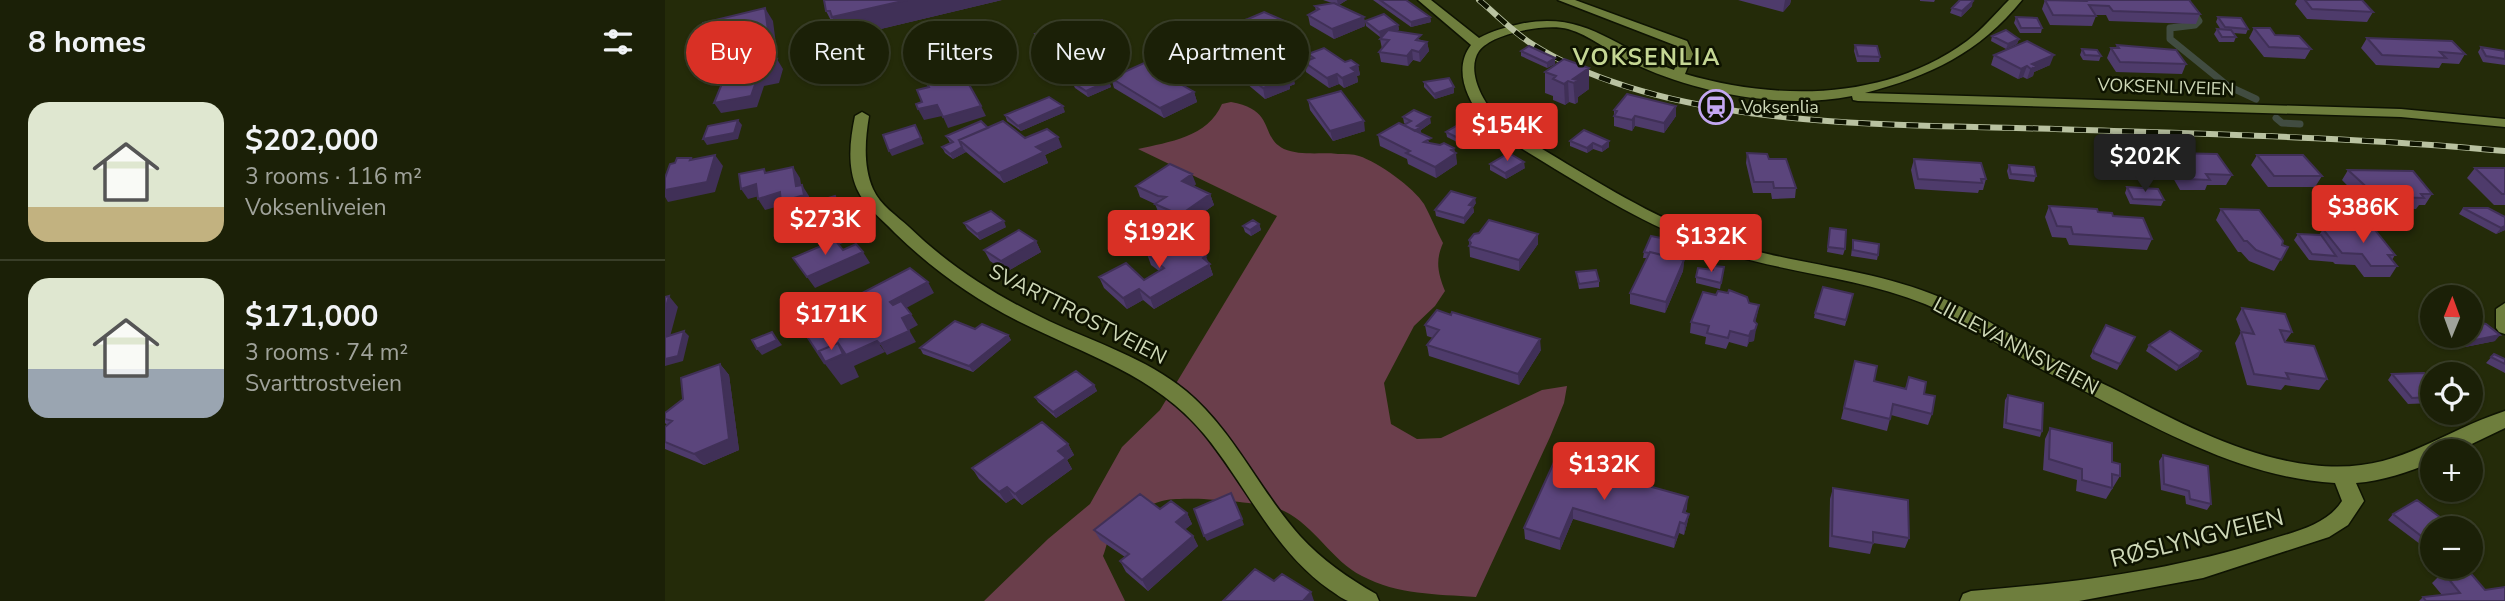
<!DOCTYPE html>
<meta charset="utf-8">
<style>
:root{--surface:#1b2007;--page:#282d15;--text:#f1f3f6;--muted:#a0a39b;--line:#393e28;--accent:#d93025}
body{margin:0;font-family:"Nunito Sans",sans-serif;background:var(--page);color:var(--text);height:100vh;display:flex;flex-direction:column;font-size:26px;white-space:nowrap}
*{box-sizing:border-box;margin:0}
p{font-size:23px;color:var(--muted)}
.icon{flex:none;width:38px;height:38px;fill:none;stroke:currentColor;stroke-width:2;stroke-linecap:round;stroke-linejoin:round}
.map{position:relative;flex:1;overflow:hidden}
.sheet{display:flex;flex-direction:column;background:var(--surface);width:665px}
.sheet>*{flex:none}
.banner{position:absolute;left:21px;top:21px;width:665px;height:63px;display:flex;gap:14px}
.needle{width:46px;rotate:1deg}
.buttons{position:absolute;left:1755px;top:285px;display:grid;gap:14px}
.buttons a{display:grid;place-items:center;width:63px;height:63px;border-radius:50%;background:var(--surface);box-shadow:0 2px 5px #0004,0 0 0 2px var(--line);font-size:35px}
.price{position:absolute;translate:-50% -60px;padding:0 16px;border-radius:7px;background:var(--accent);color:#fff;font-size:23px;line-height:46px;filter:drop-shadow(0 2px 4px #0008)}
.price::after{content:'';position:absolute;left:50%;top:42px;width:21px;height:16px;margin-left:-10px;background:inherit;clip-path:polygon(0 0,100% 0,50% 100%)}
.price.active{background:#222;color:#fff}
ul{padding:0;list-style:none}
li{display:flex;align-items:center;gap:21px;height:175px;padding:0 28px}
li+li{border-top:2px solid var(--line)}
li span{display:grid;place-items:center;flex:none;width:196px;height:140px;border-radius:21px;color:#555}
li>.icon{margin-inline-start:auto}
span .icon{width:84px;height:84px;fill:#fffc;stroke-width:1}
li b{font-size:30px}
h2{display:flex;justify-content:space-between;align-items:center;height:84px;padding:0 28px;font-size:30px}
.pill{padding:0 24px;border-radius:32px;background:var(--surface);box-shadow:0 2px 5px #0004,0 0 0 2px var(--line);font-size:24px;line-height:63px}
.pill.active{background:var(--accent);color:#fff}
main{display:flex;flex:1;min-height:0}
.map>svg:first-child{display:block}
.green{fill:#6a3e4b}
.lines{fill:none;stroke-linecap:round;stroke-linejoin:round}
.stream{stroke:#414c41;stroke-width:7}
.minor-casing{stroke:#0e1302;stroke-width:3}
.minor{fill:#6e7e3d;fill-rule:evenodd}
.rail-casing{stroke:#b9c2a1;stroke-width:6}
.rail{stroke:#0e1300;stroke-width:4.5;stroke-dasharray:12;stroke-linecap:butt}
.wall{fill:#4e3b6b}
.shaded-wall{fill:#403057}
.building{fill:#5b457c;stroke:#403057;stroke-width:2}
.labels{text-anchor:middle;stroke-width:5;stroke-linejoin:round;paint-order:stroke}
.far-street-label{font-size:18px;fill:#ced8b7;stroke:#0e1300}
.far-poi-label{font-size:18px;fill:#ced8b7;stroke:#0e1300;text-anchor:start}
.street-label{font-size:21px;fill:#ced8b7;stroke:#0e1300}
.far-district-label{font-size:23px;font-weight:bold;letter-spacing:2px;fill:#c5d794;stroke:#0e1300}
.near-street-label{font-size:24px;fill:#ced8b7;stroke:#0e1300}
</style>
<main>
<section class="sheet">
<h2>8 homes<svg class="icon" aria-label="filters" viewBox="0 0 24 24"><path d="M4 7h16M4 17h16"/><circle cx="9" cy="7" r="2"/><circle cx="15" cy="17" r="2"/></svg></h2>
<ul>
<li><span style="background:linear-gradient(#dfe7d0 75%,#c2b280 0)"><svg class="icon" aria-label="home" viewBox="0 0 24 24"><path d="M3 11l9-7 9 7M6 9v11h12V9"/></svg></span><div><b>$202,000</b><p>3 rooms · 116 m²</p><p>Voksenliveien</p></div></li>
<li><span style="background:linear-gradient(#dfe7d0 65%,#9aa5b1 0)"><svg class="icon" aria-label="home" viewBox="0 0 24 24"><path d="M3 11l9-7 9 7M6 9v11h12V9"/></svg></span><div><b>$171,000</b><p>3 rooms · 74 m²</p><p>Svarttrostveien</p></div></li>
</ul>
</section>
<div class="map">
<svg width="1840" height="601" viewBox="0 0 1840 601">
<rect width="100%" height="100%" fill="#242b09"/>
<path class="green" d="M566,102C612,110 594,137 619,149C635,156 656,152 673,154C680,154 688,154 694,156C713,162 749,188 759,204C766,217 771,230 778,243C770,261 773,273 780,291L770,306L749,326L719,383L726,424L752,439L776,438L877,390L902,386L899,403L885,437L811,597C771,594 733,595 697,576C667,561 650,526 619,511C600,502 517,495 497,501C482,505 458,518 447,531C443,537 441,549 438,556L460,601H319L383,539L425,504L457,447L495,410L612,216L473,149C504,142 543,137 557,104Z"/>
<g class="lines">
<path class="stream" d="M1521,0L1534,21L1530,25L1505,28V39L1563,86L1591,99
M1611,118L1617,123L1635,124"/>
<g class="minor-casing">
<path id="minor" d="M753,0H766L814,38C827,31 841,27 855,24C922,10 950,49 1009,70L1016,54L1012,46L893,0H910L1022,41L1028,54L1020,74C1113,101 1220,101 1302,41C1318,29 1330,14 1344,0H1357C1314,53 1265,76 1200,93L1736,109L1840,119V127L1736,117L1193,101L1188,100L1187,96C1115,110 1031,93 965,62C944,52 925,35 903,29C882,23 827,33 814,51C801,70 817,101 831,115C851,135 878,149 902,164C954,195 1006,226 1064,244C1134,265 1208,269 1277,298C1310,312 1341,332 1373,350C1400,366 1429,379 1457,393C1517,424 1579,457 1647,465C1731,475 1767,435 1840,411V428L1790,452H1768V462C1743,472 1718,481 1691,483L1699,501L1683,525L1664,537L1538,578L1414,601H1295L1298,594L1306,591C1407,583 1506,571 1603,540C1629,532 1662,525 1677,501L1670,483C1587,478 1514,440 1442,403C1417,389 1391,378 1367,364C1331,344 1298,320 1260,304C1193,277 1119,273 1050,250C993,231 941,200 890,169C865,153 837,139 817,117C800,97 789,67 806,45Z
M197,112L204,116C200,140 198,166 208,189C215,205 232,216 244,227C285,267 333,297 384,321C431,343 481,358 521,391C569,431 594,490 635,536C657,560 683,578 711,594L714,601C705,601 692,601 683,601C677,599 670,593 665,590C608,550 582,486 539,434C490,375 421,355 355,322C309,299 267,269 230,233C217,219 200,207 192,189C182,166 185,140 190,116Z
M1840,303V334L1834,332L1831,328V309Z"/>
</g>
<use href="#minor" class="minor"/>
<g class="rail-casing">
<path id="rail" d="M814,0C831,14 848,32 867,44C1005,131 1231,124 1390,129C1540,134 1691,137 1840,151"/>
</g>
<use href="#rail" class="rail"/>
</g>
<path class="wall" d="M337,0L178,38L175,32H172L161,11Z
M658,0H682L674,5L699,17L700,26L669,39L645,25L643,15L651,11L650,6L667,3Z
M708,0H741L765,17L766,22L746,27Z
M1073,0H1126L1125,4L1118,12Z
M1255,0H1270L1269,2L1255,1Z
M1380,0H1524L1535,14L1531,24L1444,21L1441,15H1430L1431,16L1427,26L1385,25L1377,9Z
M1632,0H1697L1708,12L1702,22L1642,19L1630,4Z
M1307,6L1296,17L1285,13L1287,8Z
M1351,17L1377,28L1376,33H1355L1349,23Z
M1553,17L1583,29L1581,34L1568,33L1571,37L1569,42H1554L1549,34L1552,29L1556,30L1551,22Z
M700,21L733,25L734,30L731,31L756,40L762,42L764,51L755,62L748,60L743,66L716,62L714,52L717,49L715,39L719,35L715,37L701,26Z
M568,24L625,27L630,38L609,48H599L570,34Z
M1589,28L1610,35L1646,49L1640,59L1599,57L1584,38Z
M443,29L453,36L457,46H455L458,57L406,71L402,65L394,68L390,59L384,60L374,44L370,34Z
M1327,36L1354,39L1352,44L1341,49L1326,41Z
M1702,38L1800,54L1794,64L1777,63L1774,68L1711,65L1696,48Z
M1190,45L1215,57L1214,62H1192L1189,51Z
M1452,45L1521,64L1517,74L1451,72L1442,58L1446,48H1451Z
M530,47L588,50L590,60L559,72L533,57Z
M1816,47L1840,51V65L1818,62L1813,52Z
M1417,49L1436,56L1434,61L1418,60L1415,55Z
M856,51L890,64L882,68L856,56Z
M643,54L693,65L695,75L692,76L693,82L679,88L674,84L664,88L641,72L639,62L644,60Z
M1329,55L1385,65L1369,72L1368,76L1362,79L1358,77L1353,79L1326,65Z
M899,59L924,89L913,97V102L910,104L904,102L900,105L888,100V96L880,93V72Z
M572,67L630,84L625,86V89L600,99L575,78Z
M446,78L529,92L532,102L499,118L449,88Z
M444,81L446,87L423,97L410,88L407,82Z
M759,82L789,87V93L770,99L759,87Z
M643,100L700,131L668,141L645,110Z
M949,110L1011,116L999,133L970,126L967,131L949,126Z
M400,112L356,131L342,121L340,115Z
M738,117L766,123L756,130V133L766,144L789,148L792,164L771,178L743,164L742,159L715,146L713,135L741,124L739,123Z
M323,128L360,138L397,147L380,155L383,163L339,183L301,152L288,159L280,153L277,147L285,143L281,136Z
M818,131V137L802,147L782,137L781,132Z
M905,141H944V147L937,152L928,149L922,153L905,146Z
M1082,153L1104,159L1131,188L1130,198L1107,199L1106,193H1088L1081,163Z
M1505,153L1567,175L1561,185H1542L1540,190H1515L1500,164Z
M1592,155L1657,176L1650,187H1603L1586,165Z
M1249,159L1321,179L1318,190H1314L1313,193L1250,189L1246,170Z
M825,164L860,168L841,179L825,170Z
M1344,165L1371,176L1369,182L1344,179L1342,171Z
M1810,168H1840V205H1829L1802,178Z
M1683,170L1767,194L1760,205H1754L1751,209L1715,208L1712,204H1700L1677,180Z
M531,184L529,186L545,194L549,205L519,226L494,214L490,204L475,197L471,186Z
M1462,187L1499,200L1496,206L1465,204L1460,193Z
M811,203L808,207L809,212L799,224L771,216L770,210Z
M1384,206L1433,212L1448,216L1487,239L1482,250L1404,245L1401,238L1387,237L1380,217Z
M1798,208L1840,230L1831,234L1794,214Z
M1556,209L1623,247L1609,271L1584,261L1576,252H1573L1551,220Z
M299,223L341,227L315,240L302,229Z
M594,224L596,230L586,236L580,232L578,226Z
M1165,228L1180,249L1178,255L1162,252Z
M1658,229L1730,255L1727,260L1732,266L1725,277H1699L1690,265L1670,264L1668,262L1644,260L1629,240L1633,234L1654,235Z
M804,240L873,244L854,271L805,257Z
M1188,240L1213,255L1212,260L1186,256Z
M371,241L376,252L341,272L325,261L319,250Z
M1011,241L1010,247L1006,257L1019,260L1018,271L1000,313L965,304V293L982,258H978L979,252Z
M482,254L544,263L548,275L489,309L478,300L462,309L439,288L434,277L479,280L494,271L486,265Z
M1059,267L1055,289L1031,283V277L1048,270Z
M911,272L934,281V287L914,289Z
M1188,294L1180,326L1149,318L1150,313Z
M1084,303L1094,305L1090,322L1089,341L1084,342L1082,347L1064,342L1061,349L1040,344L1041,337L1025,333L1026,322Z
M1577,308L1627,332L1620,342L1662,379L1654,390L1620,385L1616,390L1582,385L1570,343L1576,332L1571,319Z
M760,325L876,350L854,385L764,356L762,345L768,338L762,336Z
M1441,325L1470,337L1452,370L1427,359L1425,356Z
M310,329L343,335L346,340L308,372L258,354L255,348Z
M1788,336H1806L1830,341L1800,347Z
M1484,345L1536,351L1533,357L1511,371L1481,351Z
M1829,354L1840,359V373L1821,363Z
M1190,361L1209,381L1240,389L1244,377L1259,394L1267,414L1263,425L1226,415L1222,431L1176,419Z
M55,364L64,375L74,450L39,465L0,449V427L2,425L0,423V413L18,399Z
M1727,374L1768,383V403L1743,404L1723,380Z
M429,385L432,391L391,418L373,402L370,397Z
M1343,395L1377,431L1375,437L1338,428L1340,400Z
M1385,428L1447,462L1455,476L1441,499L1411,491L1412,480L1378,470L1380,439Z
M403,444L409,455L402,460L407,469L357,505L349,498L341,503L314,479L307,468Z
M1498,455L1546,504L1542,510L1521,504L1520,496L1496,490L1494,461Z
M890,460L1022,508L1020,513L1024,514L1022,524L1019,535L1014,533L1009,548L908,519L895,550L860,539L859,528Z
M1168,488L1244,538L1240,548L1208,543L1205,554L1164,547L1165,499Z
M495,509L522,513L527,524L520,529L528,536L533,546L483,591L461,572L455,561L460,557L435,540L429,530Z
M1728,514L1788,527L1786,528H1768V542L1759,547L1723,520Z
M1778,572L1820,590L1840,601H1754L1758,597L1777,595L1767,583Z"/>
<path class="shaded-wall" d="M242,0H337L178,38L167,17Z
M672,0H682L673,5Z
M1120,0H1126L1125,4L1118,12Z
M1308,1L1307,6L1296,17L1297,11Z
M100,8L108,21L112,52L48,67L39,53Z
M699,17L700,26L669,39L667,29Z
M765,17L766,22L746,27V22Z
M624,23L625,29L627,28L630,38L609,48L607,38Z
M733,25L734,30L715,37L714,32Z
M453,36L457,46L452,47L449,37Z
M1354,39L1352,44L1341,49L1343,44Z
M762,42L764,51L755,62L754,52Z
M455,47L458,57L406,71L402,61Z
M389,48L399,55L402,65L394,68L390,59L384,60L380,50Z
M588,50L590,60L559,72L556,62Z
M747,50L748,60L743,66L742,56Z
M1389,55L1385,65L1369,72L1368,76L1362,79L1367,64Z
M890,58V64L882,68V63Z
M112,59L118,69L114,83L99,86L92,107L56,113L49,103L93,76Z
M693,65L695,75L692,76L693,82L679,88L677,78L686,68Z
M1362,66L1358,77L1353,79L1356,69Z
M924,68V89L913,97V102L910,104L908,79Z
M63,69L69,79L44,83L37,73Z
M628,74L630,84L625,86V89L600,99L598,88Z
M672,74L674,84L664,88L662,78Z
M444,81L446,87L423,97L421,91Z
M903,81L904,102L900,105L899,84Z
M789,87V93L770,99L769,94Z
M529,92L532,102L499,118L495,108Z
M272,105L277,116L259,120L253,109Z
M316,106L321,116L283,128L278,117Z
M398,106L400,112L356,131L353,126Z
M1011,106V116L999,133V123Z
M970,116V126L967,131V120Z
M765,117L766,123L756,130V133L749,137L752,126Z
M73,120L77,125L73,139L42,145L38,139Z
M699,121L700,131L668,141L665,131Z
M250,125L259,144L227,156L224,151Z
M818,131V137L802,147L801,142Z
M393,137L397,147L380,155L383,163L339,183L334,173L371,147Z
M944,141V147L937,152V147Z
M928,143V149L922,153V148Z
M297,147L301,152L288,159L285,154Z
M789,148L790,154L791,153L792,164L771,178L770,167Z
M50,155L58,166L50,192L3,202L0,197V184Z
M859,162L860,168L841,179L840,173Z
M128,167L135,178L138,195L137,185L144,196L146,206L123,213L118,205L100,210L93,199L131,186Z
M527,174L531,184L521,191L517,181Z
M91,184L98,195L83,199L76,189Z
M545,194L549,205L519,226L515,215Z
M170,196L173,202L177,214L147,223L144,217Z
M810,198L811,203L808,207L809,212L799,224V218L804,205Z
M339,221L341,227L315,240L312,234Z
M594,224L596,230L586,236L585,230Z
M1840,226V230L1831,234L1836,228Z
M197,227L200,233L171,246L167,240Z
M873,234V244L854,271V260Z
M371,241L376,252L341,272L336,261Z
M1011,241L1010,247L1003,263V258Z
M198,252L205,263L150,288L142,277Z
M541,256L548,275L489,309L485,298Z
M1019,260L1018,271L1000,313L1001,302Z
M263,282L269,293L232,313L225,302Z
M474,289L478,300L462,309L458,298Z
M4,296L13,307L3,344L0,345V311Z
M1094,305L1092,316L1088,330L1092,324L1089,341L1084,342L1082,347L1084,336Z
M246,314L253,325L244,330L251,342L222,355L215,344L237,318Z
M19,331L24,336L18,361L0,366V359Z
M107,332L117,345L97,355L92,349Z
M343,335L346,340L308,372L304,366Z
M1835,335L1830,341L1800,347L1805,341Z
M875,339L876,350L854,385L853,374Z
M212,341L220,352L189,366L194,377L176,385L160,364V362L173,343Z
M1536,351L1533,357L1511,371L1514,366Z
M55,364L64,375L74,450L39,465L29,454Z
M429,385L432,391L391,418L388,412Z
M403,444L409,455L402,460L407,469L357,505L350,494L393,451Z
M342,487L349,498L341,503L334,492Z
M1023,497L1022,508L1017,523L1018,512Z
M908,508V519L895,550V539Z
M522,513L527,524L516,533L511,522Z
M1024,514L1022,524L1019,535L1020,524Z
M577,519L579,525L542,541L539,536Z
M1015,522L1014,533L1009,548L1010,538Z
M528,536L533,546L483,591L477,580Z
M646,592L649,601H638Z"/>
<path class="building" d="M159,0H242L167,17L165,11H161Z
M715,0H741L765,17L746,22Z
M1295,0H1306L1308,1L1297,11L1287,8Z
M1380,0L1421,1L1420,0H1524L1535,14L1448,11L1444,6L1424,5L1431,16L1388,15Z
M1640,0H1697L1708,12L1647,9Z
M669,3L699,17L667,29L643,15L654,9L650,6Z
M100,8L104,38L39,53L38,23Z
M599,12L624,23L621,25L627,28L607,38H597L568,24L583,19Z
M719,14L733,25L714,32L700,21Z
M1351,17L1372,18L1377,28H1356Z
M1553,17L1576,18L1583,29L1560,27Z
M437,20L443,29L447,27L453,36L449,37L455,47L402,61L399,55L390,58L389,48L380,50L370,34Z
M1589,28H1605L1610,35L1634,36L1646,49L1604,47Z
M1552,29L1566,30L1571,37H1557Z
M723,30L756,35L751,40L762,42L754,52L747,50L742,56L714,52L724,40L715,39Z
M1341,30L1354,39L1343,44L1327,36Z
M557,35L588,50L556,62L530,47Z
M1702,38L1787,41L1800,54L1775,52L1781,58L1717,55Z
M1362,41L1389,55L1367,64L1371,66L1366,69L1362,66L1356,69L1329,55Z
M1190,45L1212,46L1215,57L1193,56Z
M1452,45L1511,50L1521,64L1455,62L1446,48H1454Z
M864,46L890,58L882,63L856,51Z
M1816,47L1840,51V59L1821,56Z
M659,48L680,62L686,60L693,65L686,68L691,72L677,78L672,74L662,78L639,62L649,58L643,54Z
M1417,49L1432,50L1436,56L1420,55Z
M601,56L628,74L620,77L623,79L598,88L572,67Z
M112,59L107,73L93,76L86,96L49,103L63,69L37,73L40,66Z
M899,59L924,68L908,79L913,80L909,83L903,81L899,84L888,79L891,76L880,72Z
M479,63L529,92L495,108L446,78Z
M297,72L316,106L278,117L272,105L253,109L251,104L257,102L252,90L264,87L261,82Z
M430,73L444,81L421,91L407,82Z
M784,78L789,87L769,94L759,82Z
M676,91L699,121L665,131L643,100Z
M962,94L1011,106L999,123L970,116L967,120L949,116L952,111L949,110Z
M384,97L398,106L353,126L340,115Z
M749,110L765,117L752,126L755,127L750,131L739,125L746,121L738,117Z
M73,120L69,133L38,139L43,126Z
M316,121L323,128L294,140L297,147L285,154L277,147L288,142L281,136Z
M338,121L360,138L382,129L393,137L371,147L379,152L334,173L294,140Z
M798,122L818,131L801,142L781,132Z
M734,123L766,138L759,142L775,145L779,143L789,148L786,150L791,153L770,167L741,153L745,151L713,135Z
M250,125L256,138L224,151L218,135Z
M919,130L944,141L937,147L928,143L922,148L905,141Z
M844,153L859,162L840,173L825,164Z
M1082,153L1102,154L1104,159H1121L1131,188H1109L1108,182H1089Z
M1505,153L1552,154L1567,175L1541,174L1545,180L1520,179Z
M50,155L42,182L0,190V178L5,164L10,163L12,158H26L25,160Z
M1592,155H1638L1657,176H1609Z
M1249,159L1316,163L1321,179H1316L1317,183L1253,179Z
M505,164L527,174L517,181L545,194L515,215L490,204L501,197L493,196L471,186Z
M1344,165L1369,167L1371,176L1346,174Z
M128,167L131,186L137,185L139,195L116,202L115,192L93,199L91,184L76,189L74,174L99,169L100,173Z
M1810,168H1840V194H1837Z
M1683,170L1748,171L1767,194H1756L1759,198L1722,197L1719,193H1708Z
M1462,187L1493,189L1499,200L1468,199Z
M786,191L810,198L804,205L808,206L799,218L770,210Z
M170,196L173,208L144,217L140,205Z
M1384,206L1432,209L1433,212L1447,213L1448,216L1478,218L1487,239L1408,234L1406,227L1392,226Z
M1798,208H1823L1840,217V226L1836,228Z
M1556,209L1594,210L1618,241L1617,245L1623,247L1616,260L1591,250L1582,241H1579Z
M326,211L339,221L312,234L299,223Z
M191,220L197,227L167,240L161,233Z
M588,220L594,224L585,230L578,226Z
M824,220L873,234L854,260L804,246L806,243L804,240L809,234L814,233Z
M1165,228L1181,230L1180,249L1163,247Z
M1658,229L1710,230L1730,255H1723L1732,266H1706L1697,254L1677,253Z
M354,230L371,241L336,261L319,250Z
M1633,234L1656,235L1671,256L1647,254Z
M515,236L541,256L538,258L545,264L485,298L474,289L458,298L434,277L461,263L479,280L499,268L482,254Z
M986,236L1011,241L1004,257L985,252L984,253L979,252Z
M170,240L178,250L191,244L198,252L142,277L128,258Z
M1188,240L1214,244L1213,255L1188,250Z
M985,252L1019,260L1001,302L965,293Z
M1049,266L1059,267L1056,283L1031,277L1033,268L1048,270Z
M245,268L263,282L225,302L228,305L236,301L246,314L237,318L244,331L215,344L212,341L181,355L173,343L154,351L160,364L141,335L155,329L151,324L201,299L197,293Z
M931,270L934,281L914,284L911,272Z
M1158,287L1188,294L1181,320L1150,313Z
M1064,290L1082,297L1084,303L1094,305L1089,321L1092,324L1090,330L1086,331L1084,336L1065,331L1063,338L1042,333L1044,326L1026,322L1038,292L1051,295L1053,291L1063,293Z
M4,296L0,311V297Z
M1577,308L1620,314L1627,332L1615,330L1620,342L1649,346L1662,379L1621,373L1624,379L1589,374L1576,332L1589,334Z
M772,310L786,315L787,312L875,339L853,374L762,345L774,330L760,325Z
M290,321L310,329L317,324L343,335L304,366L255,348Z
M1806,321L1821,324L1835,335L1805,341L1799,336H1806Z
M1441,325L1470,337L1455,364L1429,353L1428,350Z
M19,331L13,356L0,359V337Z
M1505,331L1536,351L1514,366L1484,345Z
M107,332L112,340L92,349L87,340Z
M173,343L178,354L160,362L154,351Z
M1829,354L1840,359V364L1826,357Z
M1190,361L1212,366L1209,381L1241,389L1244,377L1261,382L1259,394L1270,396L1267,414L1228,404L1225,419L1179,408Z
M55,364L64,439L29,454L0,442V427L7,421L0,419V413L18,399L16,378Z
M411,371L429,385L388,412L370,397Z
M1759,373L1768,383V397L1747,398L1727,374Z
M1343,395L1378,403L1377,431L1341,423Z
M377,422L403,444L393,451L401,458L350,494L342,487L334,492L307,468Z
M1385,428L1447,443V462L1455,464V476L1447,474V488L1417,480V469L1384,459Z
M1498,455L1543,466L1546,504L1525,499L1524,491L1499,484Z
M890,460L1023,497L1018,512L1024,514L1020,524L1015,522L1010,538L908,508L895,539L859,528Z
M1168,488L1243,500L1244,538L1208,532V543L1167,536Z
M566,493L577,519L539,536L529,509Z
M475,494L495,509L506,501L522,513L511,522L528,536L477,580L455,561L464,554L429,530Z
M1752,500L1788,527L1785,528H1768V540L1764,542L1728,514Z
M590,569L609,581L617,574L646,592L638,601H558Z
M1802,569L1820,590L1840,587V601H1761L1758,597L1795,593L1778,572Z"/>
<defs>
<g id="station-ring" transform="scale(1.75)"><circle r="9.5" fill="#0e1300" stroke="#c3a7f2" stroke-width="1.5"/><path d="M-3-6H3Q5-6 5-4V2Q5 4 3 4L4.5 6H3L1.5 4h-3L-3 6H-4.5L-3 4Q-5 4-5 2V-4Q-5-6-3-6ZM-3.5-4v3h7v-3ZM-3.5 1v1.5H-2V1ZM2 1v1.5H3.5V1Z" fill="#c3a7f2"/></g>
</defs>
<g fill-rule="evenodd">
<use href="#station-ring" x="1051" y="107"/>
</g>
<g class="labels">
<g class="far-street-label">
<text transform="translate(1501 87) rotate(2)" y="6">VOKSENLIVEIEN</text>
</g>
<g class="far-poi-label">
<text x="1076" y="113">Voksenlia</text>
</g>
<g class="street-label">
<text transform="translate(413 314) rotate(27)" y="7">SVARTTROSTVEIEN</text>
<text transform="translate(1351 346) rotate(28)" y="7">LILLEVANNSVEIEN</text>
</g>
<g class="far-district-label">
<text x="982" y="65">VOKSENLIA</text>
</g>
<g class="near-street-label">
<text transform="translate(1532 538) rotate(-14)" y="8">RØSLYNGVEIEN</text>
</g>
</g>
</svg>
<div class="buttons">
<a><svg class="needle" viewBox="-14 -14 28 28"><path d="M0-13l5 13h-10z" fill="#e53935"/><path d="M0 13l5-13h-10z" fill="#a0a39b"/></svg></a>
<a><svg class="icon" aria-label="locate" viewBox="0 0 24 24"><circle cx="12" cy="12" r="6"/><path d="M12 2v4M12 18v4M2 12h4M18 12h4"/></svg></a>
<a>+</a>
<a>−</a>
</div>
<b class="price" style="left:842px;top:163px">$154K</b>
<b class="price active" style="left:1480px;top:194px">$202K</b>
<b class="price" style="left:1698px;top:245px">$386K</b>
<b class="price" style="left:160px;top:257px">$273K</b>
<b class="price" style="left:494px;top:270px">$192K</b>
<b class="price" style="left:1046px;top:274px">$132K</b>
<b class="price" style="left:166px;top:352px">$171K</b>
<b class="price" style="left:939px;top:502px">$132K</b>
<div class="banner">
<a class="pill active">Buy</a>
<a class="pill">Rent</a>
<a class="pill">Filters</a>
<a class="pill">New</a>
<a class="pill">Apartment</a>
</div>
</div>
</main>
